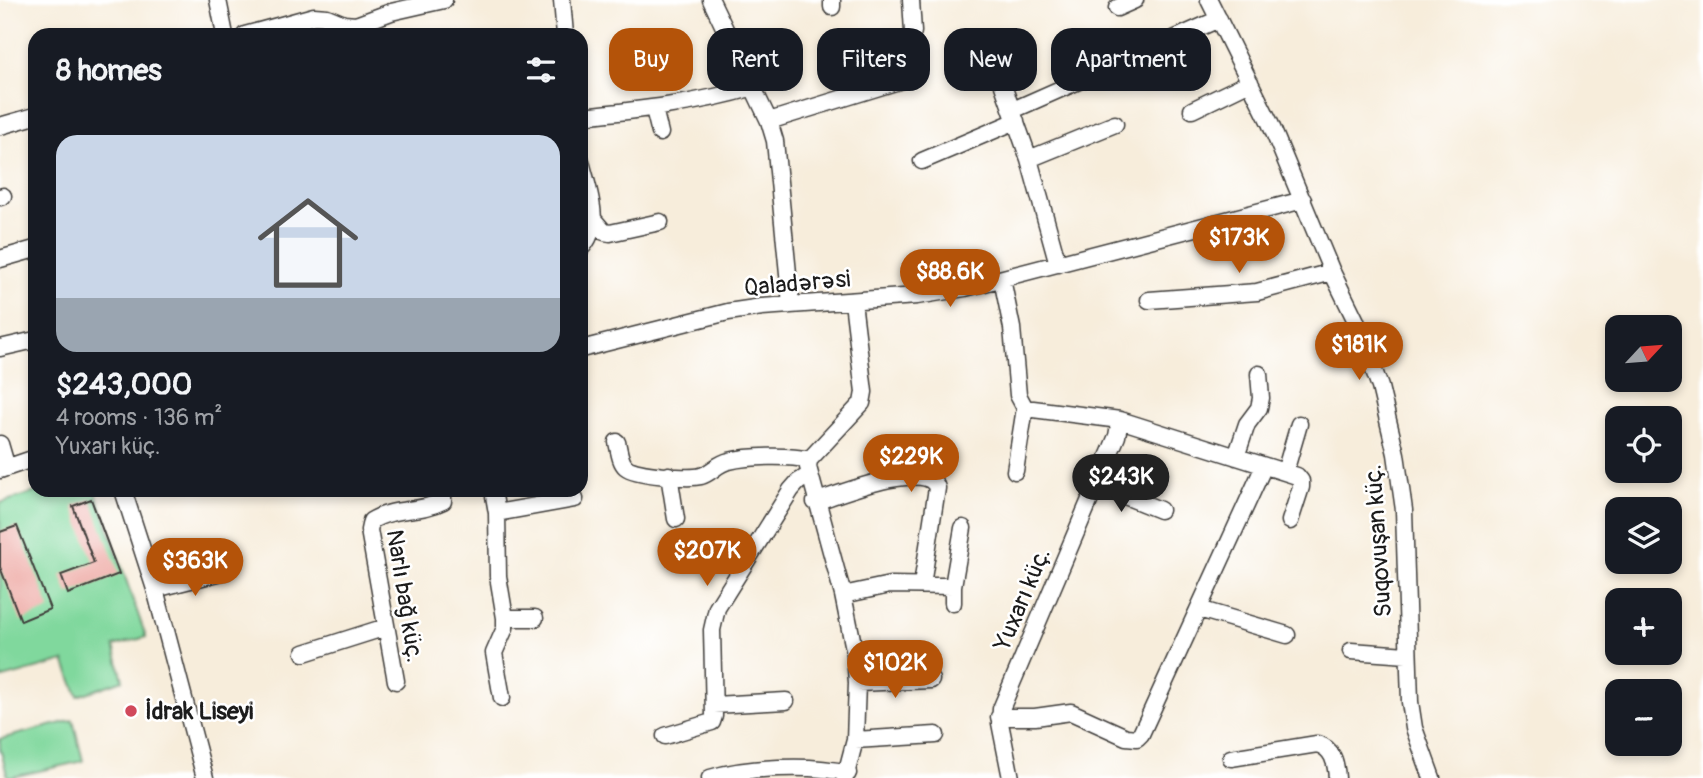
<!DOCTYPE html>
<meta charset="utf-8">
<style>
:root{--surface:#171b24;--page:#242831;--text:#f1f3f6;--muted:#9ea1a6;--line:#363941;--accent:#b45309}
body{margin:0;font-family:Pangolin,sans-serif;background:var(--page);color:var(--text);height:100vh;display:flex;flex-direction:column;font-size:26px;white-space:nowrap}
*{box-sizing:border-box;margin:0}
p{font-size:23px;color:var(--muted)}
.icon{flex:none;width:38px;height:38px;fill:none;stroke:currentColor;stroke-width:2;stroke-linecap:round;stroke-linejoin:round}
.map{position:relative;flex:1;overflow:hidden}
.sheet{position:absolute;left:28px;top:28px;width:560px;height:469px;display:flex;flex-direction:column;background:var(--surface);border-radius:21px;box-shadow:0 4px 10px #0003}
.sheet>*{flex:none}
.hud{position:absolute;left:609px;top:28px;width:665px;height:63px;display:flex;gap:14px}
.needle{width:46px;rotate:64deg}
.controls{position:absolute;left:1605px;top:315px;display:grid;gap:14px}
.controls a{display:grid;place-items:center;width:77px;height:77px;border-radius:14px;background:var(--surface);box-shadow:0 4px 10px #0003;font-size:35px}
.price{position:absolute;translate:-50% -60px;padding:0 16px;border-radius:24px;background:var(--accent);color:#fff;font-size:23px;line-height:46px;filter:drop-shadow(0 2px 4px #0008)}
.price::after{content:'';position:absolute;left:50%;top:42px;width:21px;height:16px;margin-left:-10px;background:inherit;clip-path:polygon(0 0,100% 0,50% 100%)}
.price.active{background:#222;color:#fff}
ul{padding:0;list-style:none}
li{display:grid;align-content:center;gap:14px;height:371px;padding:0 28px}
li+li{border-top:2px solid var(--line)}
li span{display:grid;place-items:center;height:217px;border-radius:21px;color:#555}
li>.icon{margin-inline-start:auto}
span .icon{width:126px;height:126px;fill:#fffc;stroke-width:1}
li b{font-size:30px}
h2{display:flex;justify-content:space-between;align-items:center;height:84px;padding:0 28px;font-size:30px}
.pill{padding:0 24px;border-radius:21px;background:var(--surface);box-shadow:0 4px 10px #0003;font-size:24px;line-height:63px}
.pill.active{background:var(--accent);color:#fff}
.map>svg:first-child{display:block}
.green{fill:#80d89d;stroke:#4e7a5c;stroke-width:2}
.building{fill:#eeaba6}
.lines{fill:none;stroke-linecap:round;stroke-linejoin:round}
.street-casing{stroke:#3d3b39;stroke-width:19}
.street{stroke:#fff;stroke-width:16}
.poi-dot{fill:#d1495b;stroke:#fff;stroke-width:2.5}
.labels{text-anchor:middle;stroke-width:5;stroke-linejoin:round;paint-order:stroke}
.street-label{font-size:24px;fill:#1c1c1c;stroke:#fff}
.poi-label{font-size:24px;font-weight:bold;fill:#1c1c1c;stroke:#fff;text-anchor:start}
</style>
<div class="map">
<svg width="1703" height="778" viewBox="0 0 1703 778">
<rect width="100%" height="100%" fill="#fff"/>
<filter id="ink" filterUnits="userSpaceOnUse"><feTurbulence type="fractalNoise" baseFrequency=".0143" numOctaves="2"/><feDisplacementMap in="SourceGraphic" scale="14" xChannelSelector="R" yChannelSelector="G"/><feConvolveMatrix kernelMatrix="1 2 1 2 8 2 1 2 1" color-interpolation-filters="sRGB"/></filter>
<filter id="wash" filterUnits="userSpaceOnUse"><feTurbulence type="fractalNoise" baseFrequency=".00686" numOctaves="4" result="noise"/><feDisplacementMap in="SourceGraphic" scale="28" xChannelSelector="R" yChannelSelector="G"/><feGaussianBlur stdDeviation="1.57" result="paint"/><feColorMatrix in="noise" values="0 0 0 0 0 0 0 0 0 0 0 0 0 0 0 0 0 1.4 0 .05"/><feComposite in="paint" operator="in"/></filter>
<g filter="url(#wash)">
<rect width="100%" height="100%" fill="#f7eddb"/>
<path class="green" d="M42,490H95L146,637L114,646L123,680L78,696L64,661L0,679V503Z
M73,720L83,761L8,778L0,748V739Z"/>
<g id="blocks">
<path class="building" d="M91,499L119,574L68,594L61,575L94,563L73,506Z
M17,526L50,609L21,621L0,567V532Z"/>
</g>
</g>
<g filter="url(#ink)">
<use href="#blocks" fill-opacity="0" stroke="#3d3b39" stroke-width="2"/>
<g class="lines">
<g class="street-casing">
<path id="street" d="M218,0L225,35
M562,0L565,35
M711,0L769,121L775,141L791,304
M911,0L913,32
M1209,0L1270,123L1332,272L1356,321L1380,387L1396,454L1404,510L1410,702L1414,728L1432,778
M832,7V0
M1117,8L1135,0
M245,35L314,16L327,17L344,24L356,25L391,12L444,0
M1021,44C1009,54 999,60 1000,77L1029,159L1058,264
M654,109L660,133
M1013,110L1219,19
M1192,110L1250,82
M581,116C640,110 697,104 754,87
M769,121L902,80
M0,126L35,116
M1029,159L1115,124
M581,161C587,188 604,225 581,248
M922,161L1016,121
M0,197L3,196
M593,219L604,232L610,233L660,222
M0,259L35,249
M1002,279L1012,328L1018,395L1025,408L1120,420L1117,436L1001,709L1000,723L1011,778
M1149,300L1257,292L1332,272
M0,348L35,340
M581,349L728,312L762,307L917,296L965,288L1303,200
M1120,420L1297,476L1301,481V487L1290,521
M617,442C619,450 620,462 626,467C635,475 689,479 701,476C711,473 718,463 729,461C748,456 790,455 809,460
M0,444L7,468
M1236,457L1247,424L1259,408L1261,398L1259,374
M0,470L35,458
M1015,471L1025,408
M1285,472L1299,424
M669,475L676,519
M1095,484L1160,510
M123,490L155,589L205,778
M493,490L497,513L498,576L505,618V628L494,653L502,698
M815,502C836,495 929,458 937,488L922,585
M497,513L575,499
M155,589L226,571
M843,595L890,585L953,586
M953,603V586L963,528
M1199,609L1287,635
M505,618H535
M1351,651L1407,655
M304,653L386,627
M396,681L369,530L371,521C392,507 420,513 443,501V490
M857,683L931,680
M714,705L786,701
M999,717H1035L1071,712L1126,737L1137,738L1141,734L1264,466
M665,736L712,722L714,716L712,630L717,608L791,490L798,482L809,475
M855,740L936,735
M1231,758L1317,744C1333,748 1336,763 1337,778
M710,778C747,767 810,764 848,773
M845,778L855,740L857,683L855,654L843,595L808,467L809,460L862,403L864,392L853,302"/>
</g>
<use href="#street" class="street"/>
</g>
</g>
<circle class="poi-dot" cx="131" cy="711" r="7"/>
<g class="labels">
<g class="street-label">
<text transform="translate(797 283) rotate(-5)" y="8">Qaladərəsi</text>
<text transform="translate(1378 541) rotate(-94)" y="8">Suqovuşan küç.</text>
<text transform="translate(405 596) rotate(81)" y="8">Narlı bağ küç.</text>
<text transform="translate(1022 599) rotate(-67)" y="8">Yuxarı küç.</text>
</g>
<g class="poi-label">
<text x="145" y="719">İdrak Liseyi</text>
</g>
</g>
</svg>
<div class="controls">
<a><svg class="needle" viewBox="-14 -14 28 28"><path d="M0-13l5 13h-10z" fill="#e53935"/><path d="M0 13l5-13h-10z" fill="#9ea1a6"/></svg></a>
<a><svg class="icon" aria-label="locate" viewBox="0 0 24 24"><circle cx="12" cy="12" r="6"/><path d="M12 2v4M12 18v4M2 12h4M18 12h4"/></svg></a>
<a><svg class="icon" aria-label="layers" viewBox="0 0 24 24"><path d="M12 4l9 5-9 5-9-5zM3 14l9 5 9-5"/></svg></a>
<a>+</a>
<a>−</a>
</div>
<b class="price" style="left:1239px;top:275px">$173K</b>
<b class="price" style="left:950px;top:309px">$88.6K</b>
<b class="price" style="left:1359px;top:382px">$181K</b>
<b class="price" style="left:911px;top:494px">$229K</b>
<b class="price active" style="left:1121px;top:514px">$243K</b>
<b class="price" style="left:707px;top:588px">$207K</b>
<b class="price" style="left:195px;top:598px">$363K</b>
<b class="price" style="left:895px;top:700px">$102K</b>
<div class="hud">
<a class="pill active">Buy</a>
<a class="pill">Rent</a>
<a class="pill">Filters</a>
<a class="pill">New</a>
<a class="pill">Apartment</a>
</div>
<section class="sheet">
<h2>8 homes<svg class="icon" aria-label="filters" viewBox="0 0 24 24"><path d="M4 7h16M4 17h16"/><circle cx="9" cy="7" r="2"/><circle cx="15" cy="17" r="2"/></svg></h2>
<ul>
<li><span style="background:linear-gradient(#c9d6e8 75%,#9aa5b1 0)"><svg class="icon" aria-label="home" viewBox="0 0 24 24"><path d="M3 11l9-7 9 7M6 9v11h12V9"/></svg></span><div><b>$243,000</b><p>4 rooms · 136 m²</p><p>Yuxarı küç.</p></div></li>
</ul>
</section>
</div>
